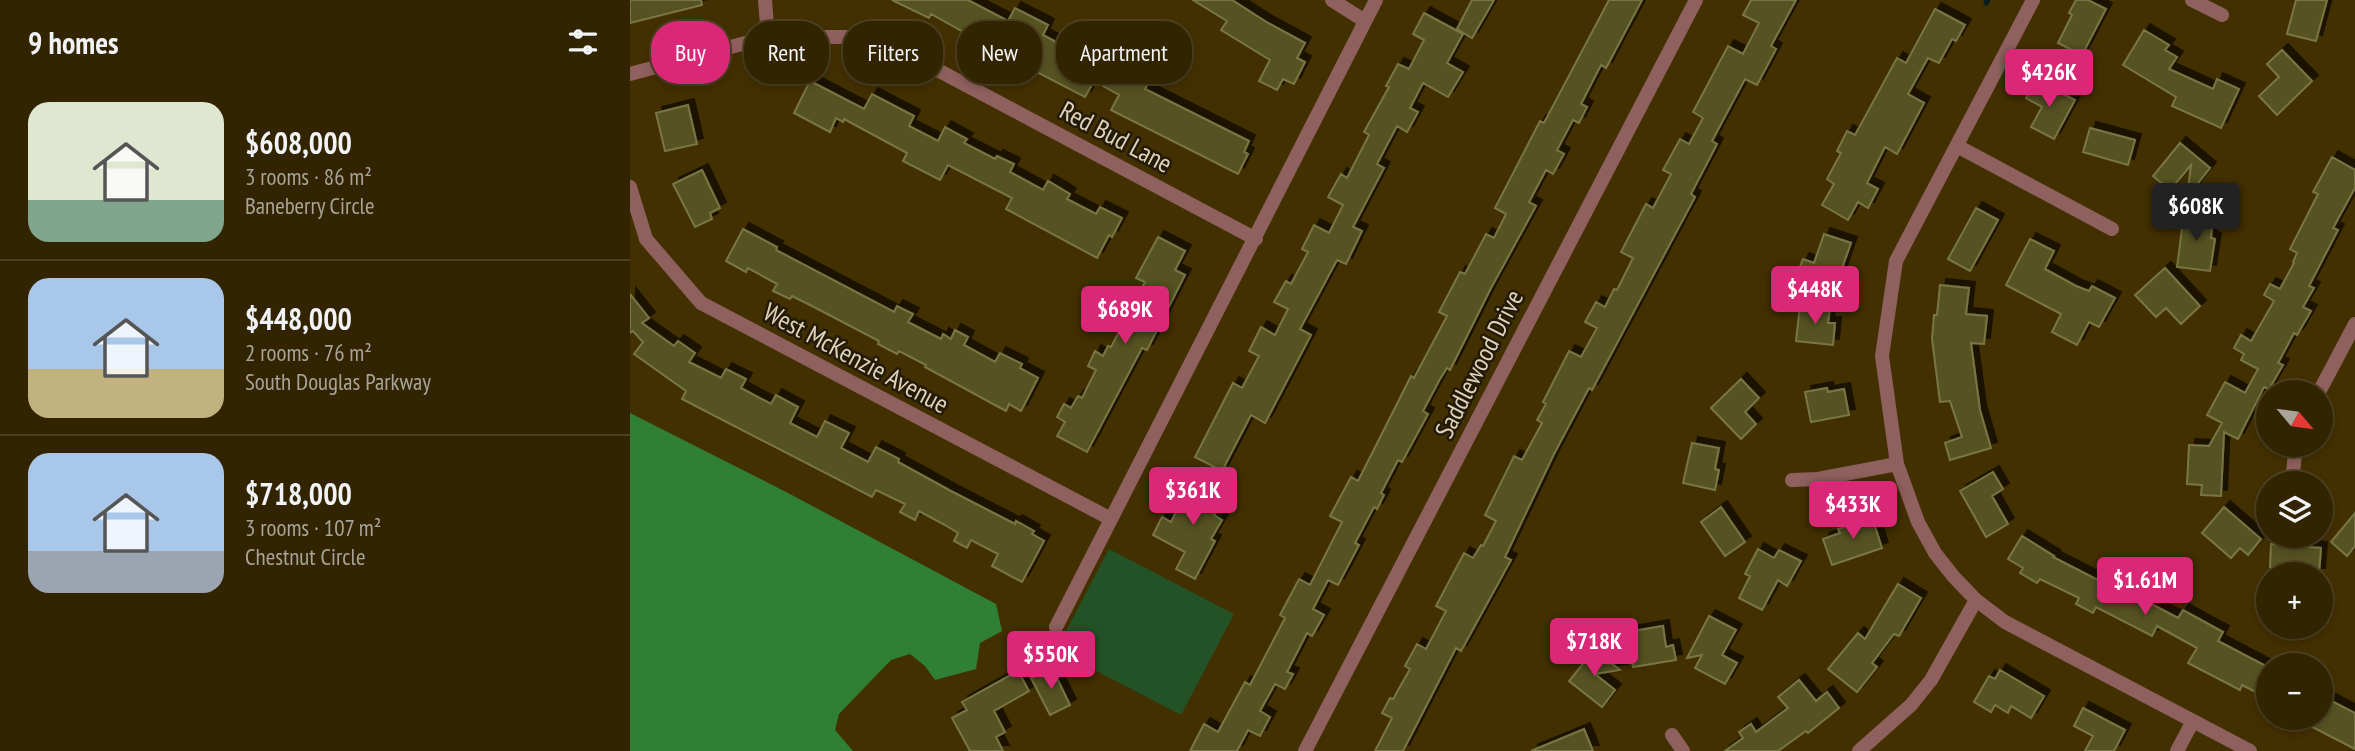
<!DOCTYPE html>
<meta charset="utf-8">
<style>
:root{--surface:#322400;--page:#3a2c0a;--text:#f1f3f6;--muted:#a8a499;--line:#4d4122;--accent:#db2777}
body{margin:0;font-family:"PT Sans Narrow",sans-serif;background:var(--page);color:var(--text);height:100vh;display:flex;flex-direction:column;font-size:26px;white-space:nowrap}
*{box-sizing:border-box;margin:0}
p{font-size:23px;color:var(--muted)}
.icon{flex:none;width:38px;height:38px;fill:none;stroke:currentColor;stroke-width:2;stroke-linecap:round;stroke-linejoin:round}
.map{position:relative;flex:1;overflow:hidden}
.side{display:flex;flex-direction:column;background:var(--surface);width:630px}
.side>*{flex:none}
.hud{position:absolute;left:21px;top:21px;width:665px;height:63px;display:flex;gap:14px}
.needle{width:46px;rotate:119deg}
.buttons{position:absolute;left:1626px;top:380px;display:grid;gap:14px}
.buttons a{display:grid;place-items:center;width:77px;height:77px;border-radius:50%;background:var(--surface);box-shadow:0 4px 10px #0003,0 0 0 2px var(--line);font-size:35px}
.price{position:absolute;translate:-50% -60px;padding:0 16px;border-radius:7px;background:var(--accent);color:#fff;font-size:23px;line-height:46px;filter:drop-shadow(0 2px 4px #0008)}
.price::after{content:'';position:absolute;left:50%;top:42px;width:21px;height:16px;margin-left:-10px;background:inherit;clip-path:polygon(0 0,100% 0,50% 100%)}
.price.current{background:#222;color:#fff}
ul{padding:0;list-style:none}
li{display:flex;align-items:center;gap:21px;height:175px;padding:0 28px}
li+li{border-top:2px solid var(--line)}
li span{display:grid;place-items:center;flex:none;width:196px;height:140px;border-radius:21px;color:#555}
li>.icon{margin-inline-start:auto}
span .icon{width:84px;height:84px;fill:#fffc;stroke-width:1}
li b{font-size:30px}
h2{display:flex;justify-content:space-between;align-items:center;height:84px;padding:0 28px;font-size:30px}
.tag{padding:0 24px;border-radius:28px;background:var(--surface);box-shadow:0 4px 10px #0003,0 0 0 2px var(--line);font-size:24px;line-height:63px}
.tag.current{background:var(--accent);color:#fff}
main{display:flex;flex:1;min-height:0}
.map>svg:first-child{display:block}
.green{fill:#235226}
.forest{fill:#2f8035}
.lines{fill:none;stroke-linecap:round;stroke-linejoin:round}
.stream{stroke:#081d1f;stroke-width:5}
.building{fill:#565222;stroke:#797645;stroke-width:2;filter:url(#shadow)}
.street{stroke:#8f615e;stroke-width:14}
.labels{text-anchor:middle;stroke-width:5;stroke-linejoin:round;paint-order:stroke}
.street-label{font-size:26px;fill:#ddd2ba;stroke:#231a07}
</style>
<main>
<section class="side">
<h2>9 homes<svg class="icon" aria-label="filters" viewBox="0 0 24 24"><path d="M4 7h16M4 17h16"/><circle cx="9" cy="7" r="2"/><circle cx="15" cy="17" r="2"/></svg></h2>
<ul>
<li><span style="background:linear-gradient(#dfe7d0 70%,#7fa58c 0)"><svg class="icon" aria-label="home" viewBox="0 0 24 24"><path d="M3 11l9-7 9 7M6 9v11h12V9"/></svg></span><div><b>$608,000</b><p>3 rooms · 86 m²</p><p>Baneberry Circle</p></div></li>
<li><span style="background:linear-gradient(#a9c7e8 65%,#c2b280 0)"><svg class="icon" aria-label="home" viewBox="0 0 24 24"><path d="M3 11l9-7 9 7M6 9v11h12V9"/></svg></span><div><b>$448,000</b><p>2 rooms · 76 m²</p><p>South Douglas Parkway</p></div></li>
<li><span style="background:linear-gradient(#a9c7e8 70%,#9aa5b1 0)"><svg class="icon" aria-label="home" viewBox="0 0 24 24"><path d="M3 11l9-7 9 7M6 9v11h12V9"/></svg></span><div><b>$718,000</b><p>3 rooms · 107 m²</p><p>Chestnut Circle</p></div></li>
</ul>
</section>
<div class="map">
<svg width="1725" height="751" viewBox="0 0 1725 751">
<defs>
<filter id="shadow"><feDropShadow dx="6" dy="-6" stdDeviation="0" flood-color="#0009"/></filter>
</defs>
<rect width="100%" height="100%" fill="#433000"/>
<path class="green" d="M479,549L604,614L551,715L426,650Z"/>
<path class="forest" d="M0,413L158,493L366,604L372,631L350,643L346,669L305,680L295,666L280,654L261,660L209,714L205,730L223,751H0Z"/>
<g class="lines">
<path class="stream" d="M1356,3L1358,0"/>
</g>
<path class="building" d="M0,0H71L72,5L0,23Z
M262,0H338L378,21L385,8L418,25L413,35L482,72L487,61L520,79L515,89L619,141L614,152L618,154L608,174L481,110L489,95L464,81L455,97L378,57L386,41L361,28L353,43L301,14L299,18Z
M563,0H602L638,23L675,43L667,58L675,62L664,84L653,79L647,90L629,81L640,60L591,30L597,21Z
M842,0H864L842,38L827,29Z
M979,0H1012L976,68L971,65L951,104L957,107L949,123L943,120L927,150L934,154L923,174L916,170L899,202L906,206L861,288L820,370L817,368L810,379L793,411L798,414L772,462L768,460L751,493L754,495L747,509L744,507L725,543L729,545L708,585L698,580L683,609L694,615L682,636L677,633L657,672L663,674L655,689L645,684L630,711L640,717L630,736L618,730L607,751H560L574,724L588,732L615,682L620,685L655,618L650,615L669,579L680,585L712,522L700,516L721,477L728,481L781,376L784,378L817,316L809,312L830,272L835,274L856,234L864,238L876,214L865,208L910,121L914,123Z
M1121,0H1166L1141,46L1146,49L1127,85L1115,79L1082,141L1087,144L1061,194L1065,197L962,390L959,388L924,454L875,557L881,560L831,651L826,648L773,751H745L762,718L752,713L760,698L763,699L780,669L775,666L787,644L796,649L816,611L806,606L834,553L843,558L851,545L853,546L866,521L855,515L884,456L892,460L912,423L907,420L916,404L913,402L939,351L951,357L967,328L955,322L966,302L975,307L984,289L987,290L1003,258L991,252L1016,204L1023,208L1041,174L1033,170L1050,139L1059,144L1073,118L1063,112L1098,46L1113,54L1129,23L1113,15Z
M1446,0H1458L1476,9L1452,55L1428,43L1442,15L1439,13Z
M1666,0H1697L1686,41L1657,34Z
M1305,9L1335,25L1326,41L1322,39L1309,63L1298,58L1278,94L1294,103L1267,154L1255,147L1237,183L1248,189L1238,208L1228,202L1218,220L1192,205L1204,184L1197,179L1211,153L1207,151L1217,131L1225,135L1267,58L1276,63Z
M794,13L833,34L817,63L833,72L818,97L793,83L780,108L788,112L777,132L767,126L747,164L754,168L723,227L732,231L716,264L707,260L670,329L681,335L635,423L621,415L592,471L565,457L603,383L612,388L629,356L619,351L631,327L645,335L658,309L644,302L656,281L661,284L678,252L672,249L684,225L699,233L713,205L698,197L711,174L717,178L739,135L734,132L759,87L756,86L768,64L779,69L794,40L783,34Z
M1514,30L1539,45L1535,50L1547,57L1539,69L1583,89L1587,79L1609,89L1591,128L1542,106L1546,97L1493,65Z
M1652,50L1682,81L1647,115L1629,96L1649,77L1637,64Z
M1405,80L1445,100L1424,139L1401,127L1412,107L1396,98Z
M180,81L234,109L242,94L284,116L279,126L308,141L315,127L337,139L334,143L365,159L367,156L384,164L380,172L413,190L418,181L440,194L437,199L466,214L470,207L492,218L482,237L479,235L467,258L376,209L382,198L318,165L310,180L273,161L277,153L214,119L213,122L206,118L200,132L164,113Z
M58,105L67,144L35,151L26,113Z
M1460,128L1505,140L1498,165L1453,152Z
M1550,143L1580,168L1557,197L1561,165L1540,190L1523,176Z
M1702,157L1725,170V188L1703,228L1708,230L1679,286L1684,288L1673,307L1681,311L1667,335L1664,333L1648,363L1653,365L1639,389L1634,387L1608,439L1594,432L1591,496L1571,495L1572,485L1557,484L1559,445L1579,446L1592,423L1577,415L1595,382L1615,393L1628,369L1611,360L1614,354L1604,348L1611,335L1621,341L1644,301L1634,295L1640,284L1650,289L1664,263L1663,262L1667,253L1660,249L1688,194L1683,192Z
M72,170L90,208L80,213L82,219L65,227L43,184Z
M1346,208L1368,220L1340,271L1318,259Z
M1554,214L1583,218L1581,238L1585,239L1580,271L1547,267Z
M113,229L147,247L146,250L264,312L267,306L283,314L278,322L311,339L313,334L321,339L325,330L338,337L334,345L365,362L370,353L392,364L390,368L408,378L391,411L379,404L376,411L295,367L296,365L269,351L267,354L248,344L249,341L182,306L162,296L160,299L143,291L147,284L118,268L116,272L96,261Z
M1194,234L1221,243L1205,288L1167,275L1173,259L1184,263Z
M528,237L555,251L545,270L555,275L517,350L512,348L457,452L427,436L435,422L427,417L434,404L441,408L448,396L452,398L466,370L458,366L465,351L473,356L478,346L481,347L515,282L506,278Z
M1400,239L1424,251L1415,269L1446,286L1459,291L1462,286L1485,298L1469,327L1459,322L1447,345L1422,332L1431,314L1376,285Z
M1535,268L1570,306L1551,324L1536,308L1526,317L1505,295Z
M1310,285L1339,288L1336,314L1357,316L1354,344L1341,343L1350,410L1361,448L1320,460L1315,443L1332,437L1320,401L1310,402L1302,339L1304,315H1307Z
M0,294L19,318L12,323L44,346L48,341L65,353L59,362L91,378L96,369L116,379L111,388L141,404L146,395L168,407L160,423L187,437L195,421L219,433L211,448L238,462L246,447L269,459L268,462L319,490L385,524L386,521L404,531L402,534L414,541L392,582L362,566L368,554L341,540L337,548L324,541L328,533L315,525L289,511L285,520L270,512L275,504L246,490L242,497L52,399L56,391L4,354L13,342L3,331L0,333Z
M1170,305L1200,308L1198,323H1205L1203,345L1166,341Z
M1111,379L1129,398L1115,412L1126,424L1111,439L1081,408Z
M1197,388L1198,392L1214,389L1219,415L1181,422L1175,392Z
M1062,443L1089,448L1085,469L1089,470L1085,490L1053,483Z
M1363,472L1373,489L1362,496L1378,524L1356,537L1330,491Z
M577,480L591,488L586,497L592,500L584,515L592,520L581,539L585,541L565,579L546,569L555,552L523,535L532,517L541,522L560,484L572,490Z
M1091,507L1115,542L1095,556L1071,522Z
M1594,507L1631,539L1618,555L1610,548L1601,558L1572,533Z
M1725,513V546L1717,556L1701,542Z
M1242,517L1252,548L1202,565L1193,539L1210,533L1208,529Z
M1392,536L1424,556L1423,557L1493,593L1495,590L1548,618L1553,610L1593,632L1588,641L1638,667V686L1633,696L1612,685L1610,690L1558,663L1567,648L1527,626L1522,636L1466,607L1463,613L1446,604L1449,598L1410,579L1407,583L1390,573L1393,568L1378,559Z
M1641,544L1691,548L1689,574H1651L1652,568L1640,567Z
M1128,549L1144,558L1149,550L1171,561L1157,586L1148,580L1132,610L1109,598L1120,576L1115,574Z
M1268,584L1291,598L1269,636L1264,634L1242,663L1247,667L1227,692L1198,669L1228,633L1235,639Z
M1079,616L1106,630L1092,655L1107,663L1095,684L1065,668L1072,655L1057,658Z
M1033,626L1036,647L1043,645L1046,660L1003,667L997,632Z
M964,650L990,670L965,674L985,690L972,707L939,681Z
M422,668L440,705L420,715L401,678Z
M1370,670L1414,696L1401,718L1381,706L1378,713L1365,705L1361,712L1344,702L1359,676L1365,679Z
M388,671L399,691L364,711L375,732L366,737L373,751H340L322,718L337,710L332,702Z
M1169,680L1186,701L1197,692L1209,708L1178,733L1176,731L1148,751H1095L1113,738L1109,732L1121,724L1126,732L1158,708L1148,697Z
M1690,695L1725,713V749L1665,718H1690Z
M1453,708L1495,730L1484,751H1455L1463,736L1444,726Z
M954,729L963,751H901Z"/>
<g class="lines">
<path class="street" d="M135,0L138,37
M702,0L735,21
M1403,0L1266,261L1252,356L1267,464L1288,522L1305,553L1323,576L1346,600L1375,622L1620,751
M1562,0L1592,15
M0,74L138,37H228L300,66L626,239
M1327,146L1482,229
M0,187L16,239L71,303L481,519
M1689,392L1725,324
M1663,473L1666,444
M1162,480L1188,479L1267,464
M426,627L746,0
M1042,735L1053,751
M675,751L1066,0
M1229,751L1281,705L1301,680L1346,600
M1547,751L1563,721"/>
</g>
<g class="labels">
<g class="street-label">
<text transform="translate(486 137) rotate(28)" y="9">Red Bud Lane</text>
<text transform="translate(226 358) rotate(28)" y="9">West McKenzie Avenue</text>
<text transform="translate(849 364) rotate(-63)" y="9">Saddlewood Drive</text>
</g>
</g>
</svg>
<div class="buttons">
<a><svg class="needle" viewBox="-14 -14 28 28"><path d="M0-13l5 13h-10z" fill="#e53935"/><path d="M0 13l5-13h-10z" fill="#a8a499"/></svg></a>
<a><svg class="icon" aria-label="layers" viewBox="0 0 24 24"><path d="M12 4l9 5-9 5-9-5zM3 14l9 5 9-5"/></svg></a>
<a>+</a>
<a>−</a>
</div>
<b class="price" style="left:1419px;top:109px">$426K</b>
<b class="price current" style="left:1566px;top:243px">$608K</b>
<b class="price" style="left:1185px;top:326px">$448K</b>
<b class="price" style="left:495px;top:346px">$689K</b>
<b class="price" style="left:563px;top:527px">$361K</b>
<b class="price" style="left:1223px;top:541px">$433K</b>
<b class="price" style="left:1515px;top:617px">$1.61M</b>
<b class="price" style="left:964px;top:678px">$718K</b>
<b class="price" style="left:421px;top:691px">$550K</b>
<div class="hud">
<a class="tag current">Buy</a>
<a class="tag">Rent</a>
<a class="tag">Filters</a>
<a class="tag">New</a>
<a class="tag">Apartment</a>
</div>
</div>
</main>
